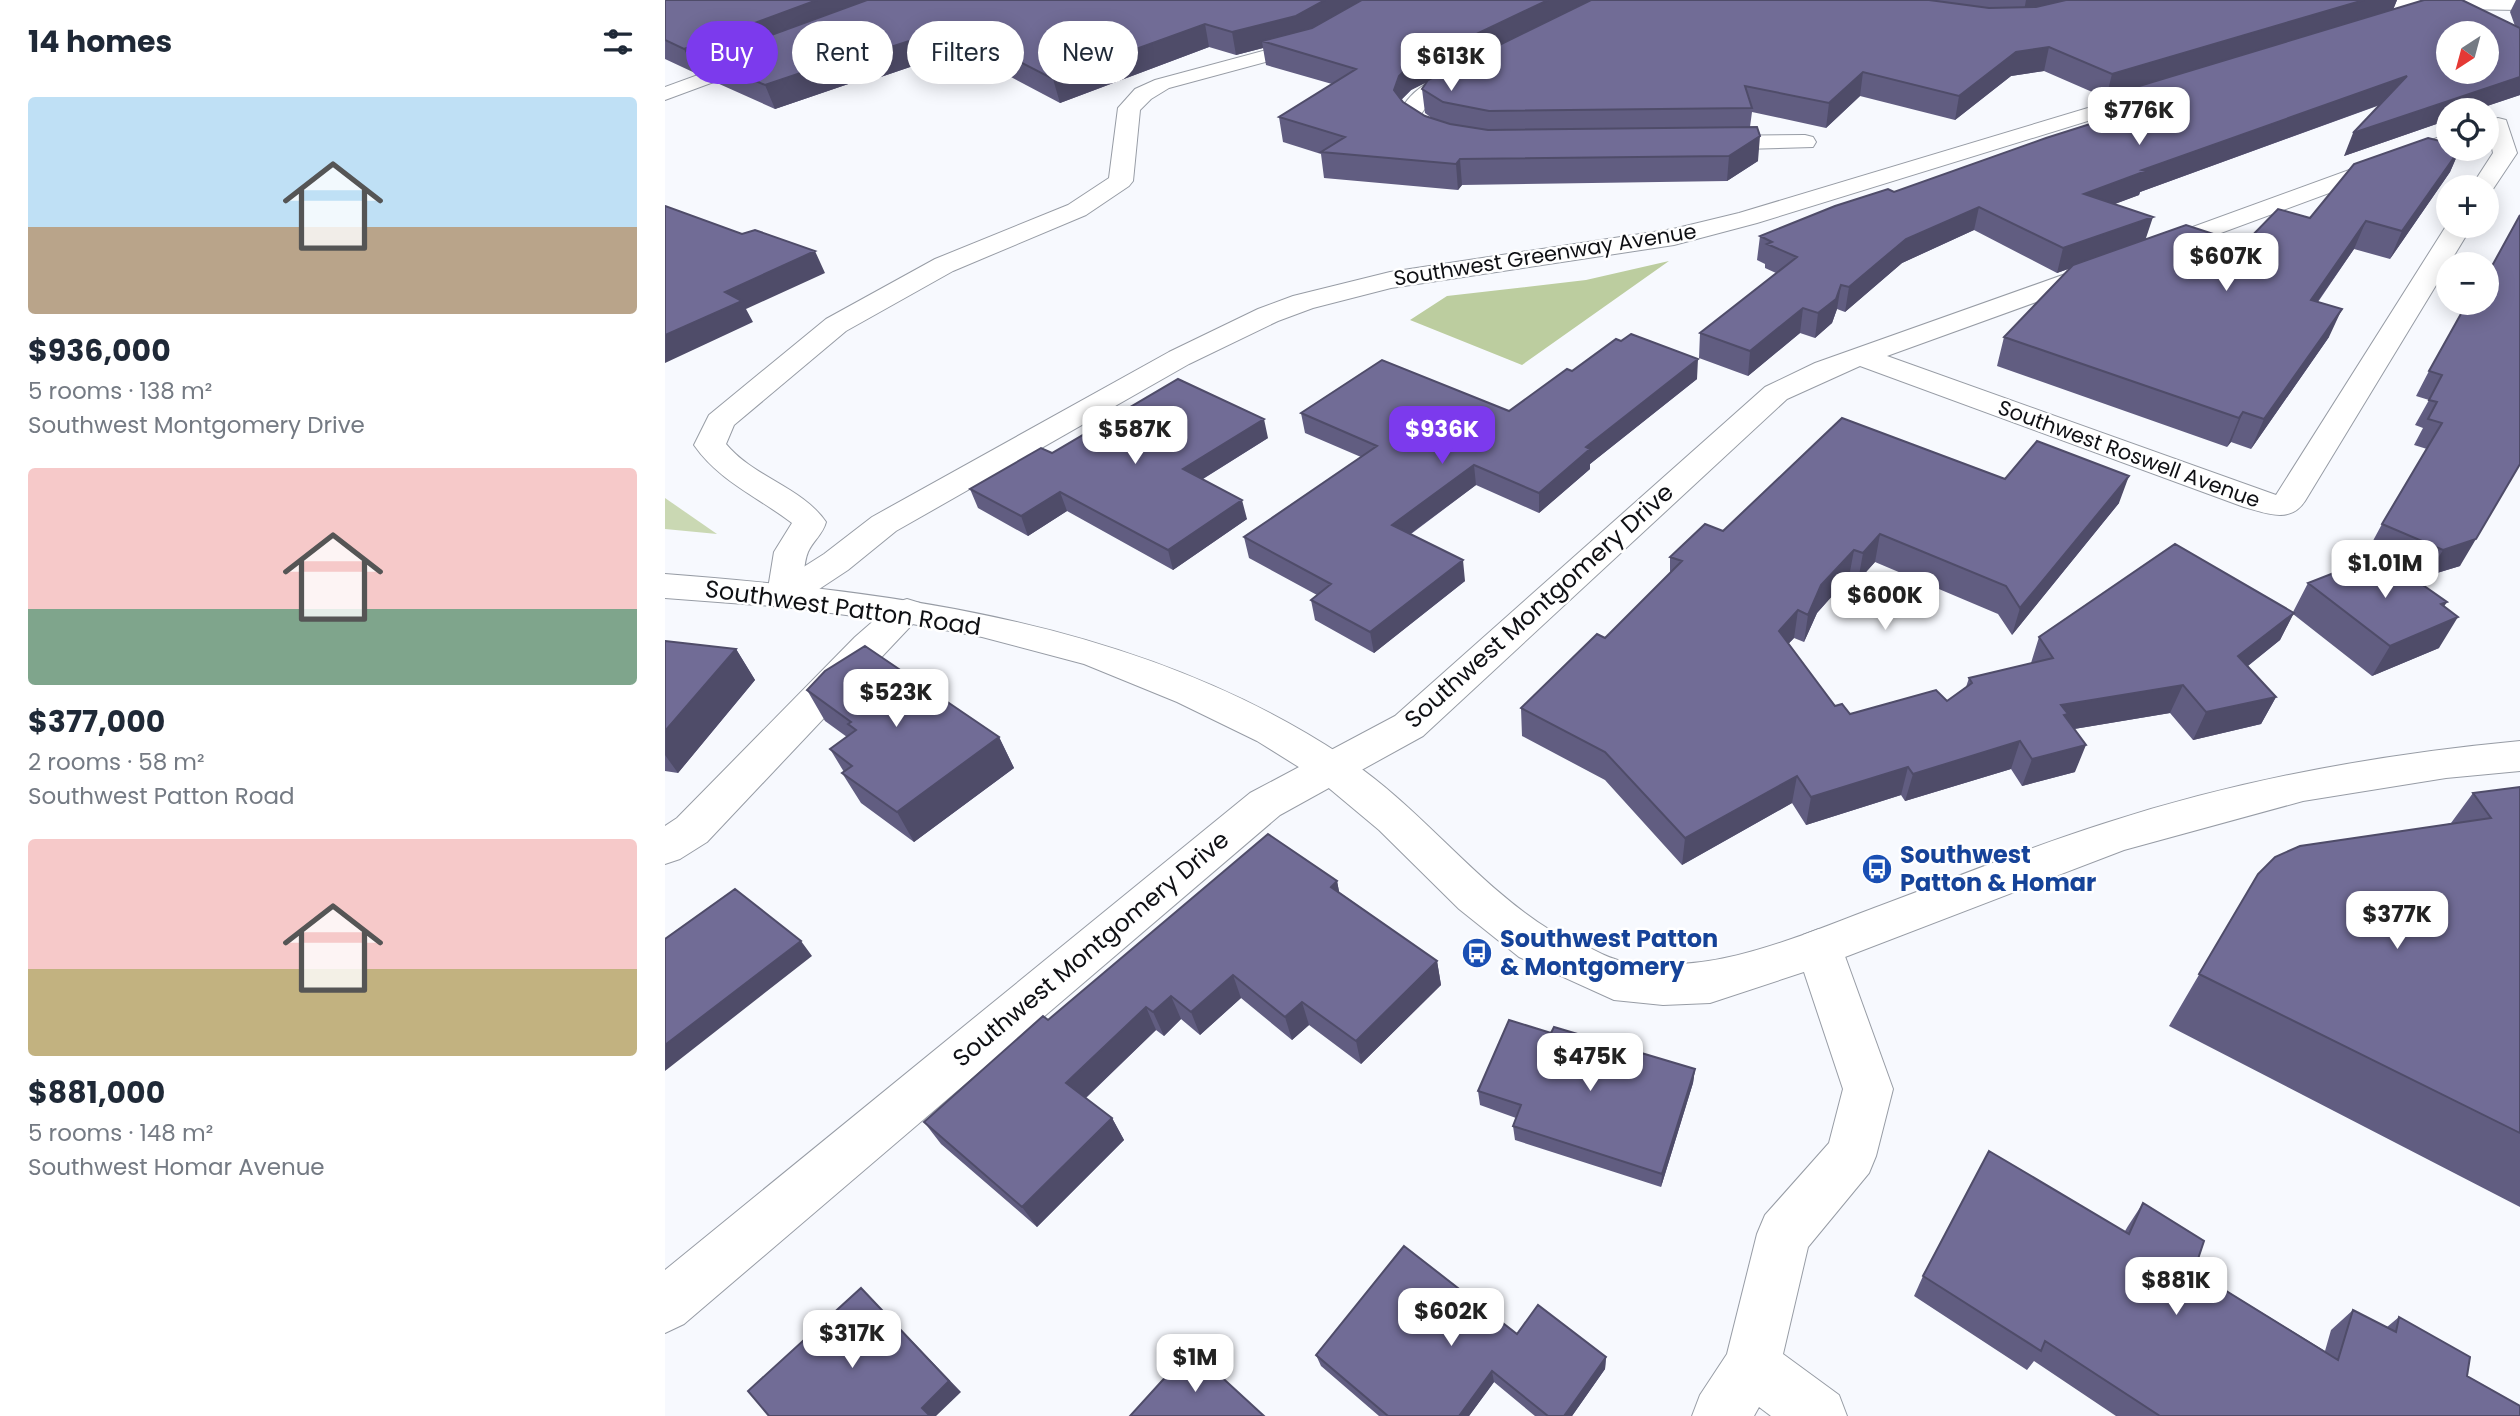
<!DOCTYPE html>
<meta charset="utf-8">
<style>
:root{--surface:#fff;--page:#f2f2f3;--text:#1f2937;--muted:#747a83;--accent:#7c3aed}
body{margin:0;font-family:Poppins,sans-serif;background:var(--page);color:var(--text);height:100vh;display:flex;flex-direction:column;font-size:26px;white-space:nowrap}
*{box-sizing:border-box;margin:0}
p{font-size:23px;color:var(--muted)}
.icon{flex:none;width:38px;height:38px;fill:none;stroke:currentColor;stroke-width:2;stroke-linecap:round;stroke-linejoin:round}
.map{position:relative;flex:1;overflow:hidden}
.drawer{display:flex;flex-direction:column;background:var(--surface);width:665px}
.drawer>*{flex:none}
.hud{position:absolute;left:21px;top:21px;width:665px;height:63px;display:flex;gap:14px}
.needle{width:46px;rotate:216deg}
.tools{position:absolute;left:1771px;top:21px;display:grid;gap:14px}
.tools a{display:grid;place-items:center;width:63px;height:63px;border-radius:50%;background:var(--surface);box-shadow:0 4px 18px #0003;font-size:35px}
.price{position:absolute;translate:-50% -60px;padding:0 16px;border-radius:14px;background:#fff;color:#222;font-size:23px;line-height:46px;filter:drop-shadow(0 2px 4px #0008)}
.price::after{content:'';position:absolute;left:50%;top:42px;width:21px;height:16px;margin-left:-10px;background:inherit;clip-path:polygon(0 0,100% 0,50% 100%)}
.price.current{background:var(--accent);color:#fff}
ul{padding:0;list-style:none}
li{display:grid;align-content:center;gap:14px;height:371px;padding:0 28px}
li span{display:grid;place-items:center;height:217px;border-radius:7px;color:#555}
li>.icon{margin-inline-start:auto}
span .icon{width:126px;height:126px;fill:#fffc;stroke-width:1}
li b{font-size:30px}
h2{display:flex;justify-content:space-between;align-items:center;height:84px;padding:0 28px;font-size:30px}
.chip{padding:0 24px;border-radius:32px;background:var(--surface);box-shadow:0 4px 18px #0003;font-size:24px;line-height:63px}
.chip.current{background:var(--accent);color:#fff}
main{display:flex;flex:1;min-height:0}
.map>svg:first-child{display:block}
.green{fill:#cad8b3}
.forest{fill:#bccd9f}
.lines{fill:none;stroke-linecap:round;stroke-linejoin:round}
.minor-casing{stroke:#979ca5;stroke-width:2}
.tertiary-casing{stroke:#979ca5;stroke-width:2}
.secondary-casing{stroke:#979ca5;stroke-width:2}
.minor{fill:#fff;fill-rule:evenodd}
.tertiary{fill:#fff;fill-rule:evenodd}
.secondary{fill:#fff;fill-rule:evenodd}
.wall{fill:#615d81;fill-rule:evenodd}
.shaded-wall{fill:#4f4c69}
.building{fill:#716c96;stroke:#4f4c69;stroke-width:2;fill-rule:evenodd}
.labels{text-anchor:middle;stroke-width:5;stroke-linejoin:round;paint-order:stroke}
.far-street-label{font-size:21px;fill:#0f1014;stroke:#fff}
.street-label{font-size:24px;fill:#0f1014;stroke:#fff}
.transit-label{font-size:24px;font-weight:bold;fill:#164399;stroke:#fff;text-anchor:start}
</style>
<main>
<section class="drawer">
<h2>14 homes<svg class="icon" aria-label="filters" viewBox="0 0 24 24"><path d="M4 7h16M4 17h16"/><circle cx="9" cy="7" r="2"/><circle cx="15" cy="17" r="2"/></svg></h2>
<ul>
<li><span style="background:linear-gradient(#bfe0f5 60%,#b9a48a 0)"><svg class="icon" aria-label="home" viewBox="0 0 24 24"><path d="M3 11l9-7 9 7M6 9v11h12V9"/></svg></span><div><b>$936,000</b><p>5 rooms · 138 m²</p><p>Southwest Montgomery Drive</p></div></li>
<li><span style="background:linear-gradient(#f6c9c9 65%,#7fa58c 0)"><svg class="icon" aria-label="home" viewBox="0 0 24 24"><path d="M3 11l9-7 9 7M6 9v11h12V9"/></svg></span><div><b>$377,000</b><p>2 rooms · 58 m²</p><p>Southwest Patton Road</p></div></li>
<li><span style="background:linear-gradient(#f6c9c9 60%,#c2b280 0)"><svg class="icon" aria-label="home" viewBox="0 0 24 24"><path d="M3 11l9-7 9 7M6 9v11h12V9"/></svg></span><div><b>$881,000</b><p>5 rooms · 148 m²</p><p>Southwest Homar Avenue</p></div></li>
</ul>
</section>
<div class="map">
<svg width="1855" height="1416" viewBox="0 0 1855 1416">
<rect width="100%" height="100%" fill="#f7f9fe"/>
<path class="green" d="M0,498L52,534L0,529Z"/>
<path class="forest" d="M1004,261L857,365L745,320L782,296L921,280Z"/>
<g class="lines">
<g class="minor-casing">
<path id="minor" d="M710,0H733L649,49L504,88L486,99L475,110L468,181L464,186L421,215L288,271L181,331L69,425L61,444C88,477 137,487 161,522C158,534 148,541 143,552C136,569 142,587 133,603L120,607L107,603L102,595L109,552L127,523C93,497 54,481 29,445L44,415L161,319L270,259L403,205L444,178L453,108L470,89L490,80L635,41Z
M1690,0H1753L1773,3L1776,7L1766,13L1699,6Z
M96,52L103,54L106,58L103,62L0,100V87Z
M805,66L812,68L815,72L812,76L768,98L756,114L772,127L790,133L793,138L790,143C769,148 746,132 734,115C744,87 778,73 805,66Z
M1833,118L1841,120L1852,153L1826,192L1822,193V187H1806L1828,153L1822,125L1825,120Z
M1783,134V149L1499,254L1490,257L1481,254L1477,249L1481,244Z
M1140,135L1148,137L1151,142L1148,147L1041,150L1033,148L1030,143L1033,138L1041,136Z
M1783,223V226H1807L1640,501C1625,524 1601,513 1579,507L1195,366L1122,399L758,736L615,815L19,1324L0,1333V1270L585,793L730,716L1100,387L1150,363L1437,261L1446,263L1450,269L1446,275L1222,356L1611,495Z
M242,599L255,603L260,611L42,842L15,859L0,864V826L12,818L190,637L229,603Z
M1154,929L1170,935L1177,948L1228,1089L1211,1156L1204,1173L1143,1247L1118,1354L1174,1395L1182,1416H1106L1094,1407L1089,1416H1027L1035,1395L1062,1354L1092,1234L1100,1215L1164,1143L1178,1089L1131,948L1138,935Z"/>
</g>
<g class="tertiary-casing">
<path id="tertiary" d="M1778,0H1855V10L1789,9L1751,18L1741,12L1744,8Z
M1516,80L1523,82L1527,86L1523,90L1092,223L1009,245L726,288L648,308L613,321L524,364L231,531L183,570L133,603L120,607L107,603L102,595L107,587L159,554L207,517L504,352L593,309L628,296L725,272L1008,229L1074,213Z"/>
</g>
<g class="secondary-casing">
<path id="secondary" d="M0,574C234,592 477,623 678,756C754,805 808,882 885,930C896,936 909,941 921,946C933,952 945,959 958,961C1044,977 1129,938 1209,908C1287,879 1364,847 1444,822C1577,779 1716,754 1855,741V771L1781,778L1638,801L1459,850L1154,967L1045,1003L998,1005L949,1000L854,957L794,909L714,830L653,779L592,741L512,702L419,664L317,637L242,623L120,607L0,598Z"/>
</g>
<use href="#minor" class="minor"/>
<use href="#tertiary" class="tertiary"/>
<use href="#secondary" class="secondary"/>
</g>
<path class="wall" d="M0,0H1732L1728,10L1850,26L1845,12L1851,0H1855V95L1810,110H1783V120L1679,156L1715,105L1475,192L1474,195L1449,204L1481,239L1579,244L1645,218L1795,149L1785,172L1725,259L1689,249L1653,302L1664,337L1586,449L1566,442L1562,447L1332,366L1339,337L1406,268L1392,273L1309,230L1237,263L1180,312L1172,309L1167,323L1150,338L1135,333L1083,376L1034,358L1035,333L1111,273L1100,268V264L1092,260L1095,236L1229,192L1468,111L1465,109L1470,89L1441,98L1379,71L1346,76L1290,120L1195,96L1161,128L1087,112L1085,127L1093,161L1062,181L797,185L793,190L659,178L656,154L618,142L614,117L667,84L601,65L598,48L571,55L544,47L395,103L295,50L201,82L195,80L110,109L52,83L45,67L30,73L0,59ZM761,82L757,89L760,113L768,119L760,116L738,102L736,100L746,90Z
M1822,303L1795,566L1762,576L1716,556L1779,607L1774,648L1707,676L1628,614L1615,640L1583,666L1611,697L1596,724L1528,740L1505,713L1409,729L1410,772L1357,786L1346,769L1240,801L1236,795L1141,825L1127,803L1017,865L940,780L857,736L856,708L940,638L1005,573V557L1058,531L1340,479L1454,503L1347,635L1333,614L1210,562L1193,581L1184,577L1152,613L1139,642L1129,638L1123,644L1170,706L1185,714L1282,701L1301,687L1304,678L1366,663L1374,637L1628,612L1643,583L1714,555L1703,550L1717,524L1762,449L1749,445L1758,428L1750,425L1764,400L1751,396L1764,371Z
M907,371L1032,379L925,464V469L874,513L811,485L746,534L800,581L709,653L650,620L646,600L652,595L584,558L579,537L696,457L640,433L636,413L844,411Z
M603,438L538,479L582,519L508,570L402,511L363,536L313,508L305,489L387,453Z
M0,641L71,649L90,680L13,773L0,771Z
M142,690L334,737L349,768L249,842L196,803L177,773L179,772L165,749L182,737L160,721Z
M1855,787V1207L1504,1026L1593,874L1786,823L1808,793Z
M672,881L674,892L772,961L776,985L696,1064L644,1025L627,1040L576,998L535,1035L516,1019L499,1036L491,1030L421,1098L447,1118L459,1140L372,1227L276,1144L259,1122L383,1020Z
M886,1033L1030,1069L1028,1083L996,1187L850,1140L848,1126L851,1118L815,1105L813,1091Z
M1478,1203L1529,1271L1660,1351L1666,1330L1688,1310L1722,1327L1734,1317L1802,1376L1855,1416H1451L1369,1361L1362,1370L1249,1296L1258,1276L1460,1231L1463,1226Z
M852,1334L941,1357L940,1369L907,1416H870L829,1382L804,1416H714L656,1366L651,1355Z"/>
<path class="shaded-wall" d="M152,0H220L41,59L45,67L30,73L19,49Z
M660,0H705L634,39L597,41L598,48L571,55L567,32Z
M883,0H930L746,90L736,100L729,90L734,76L744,66Z
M1361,0H1435L1359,11Z
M1699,0H1732L1727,12L1471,87L1470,89L1441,98L1447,74Z
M540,24L544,47L395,103L388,79Z
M287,27L295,50L201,82L192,58Z
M1384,47L1379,71L1346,76L1290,120L1294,96L1351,52Z
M186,56L195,80L110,109L100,85Z
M1198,72L1195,96L1161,128L1164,103Z
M1742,76L1733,98L1475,192L1474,195L1413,218L1419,194L1477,170Z
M1855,77V95L1810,110H1783V120L1679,156L1688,133Z
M1095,136L1093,161L1062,181L1064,156Z
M1795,149L1785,172L1725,259L1737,231Z
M795,159L797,185L793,190L791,164Z
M1314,207L1309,230L1237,263L1180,312L1184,287L1241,239Z
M1488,217L1480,241L1392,273L1398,248Z
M1701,221L1689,249L1634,328L1646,300Z
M150,251L160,273L81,309L88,322L0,363V335L60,292Z
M1176,285L1172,309L1167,323L1150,338L1153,313Z
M1138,308L1135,333L1083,376L1085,351Z
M1677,309L1664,337L1586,449L1599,419Z
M1033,359L1032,379L925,464V469L874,513V493L921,447Z
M1578,412L1566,442L1562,447L1574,418Z
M599,419L603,438L523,488L518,469Z
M809,465L811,485L730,545L727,525Z
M1464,476L1454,503L1347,635L1355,608Z
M395,492L402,511L363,536L356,516Z
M577,500L582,519L508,570L503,550Z
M1215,534L1210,562L1193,581L1198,553Z
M1811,539L1795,566L1762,576L1778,550Z
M1189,550L1184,577L1152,613L1139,642L1143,615L1156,585Z
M798,560L800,581L709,653L705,632Z
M1782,602L1765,628L1793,617L1774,648L1707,676L1725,646L1776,604Z
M1133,610L1129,638L1110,658L1114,631Z
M1629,613L1615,640L1560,684L1573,656Z
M71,649L90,680L13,773L0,755V731Z
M1518,685L1505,713L1397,731L1396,705Z
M1611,697L1596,724L1528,740L1541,712Z
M334,737L349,768L249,842L232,812Z
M1355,741L1346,769L1240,801L1248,774Z
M1421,745L1410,772L1357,786L1367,759Z
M1243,767L1236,795L1141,825L1146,797Z
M1132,776L1127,803L1017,865L1020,838Z
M672,881L677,906L666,887Z
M136,941L147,956L0,1071V1045Z
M772,961L776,985L696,1064L691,1041Z
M568,975L576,998L535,1035L526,1012Z
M506,996L516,1019L499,1036L488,1012Z
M637,1002L644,1025L627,1040L620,1017Z
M481,1007L491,1030L413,1105L401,1083Z
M1030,1069L1028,1083L996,1187L997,1174Z
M447,1118L459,1140L372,1227L357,1207Z
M196,1288L296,1392L271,1416H265L257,1408Z
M941,1357L940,1369L907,1416H899Z
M827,1371L829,1382L804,1416H794Z"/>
<path class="building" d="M0,0H152L19,49L0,40Z
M202,0H660L631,16L567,32L540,24L388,79L287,27L192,58L186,56L100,85L41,59Z
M697,0H883L744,66L734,76L729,90L738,102L760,116L785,124L823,130L1092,127L1095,136L1064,156L795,159L791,164L656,152L680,137L614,117L691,69L597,41L647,28Z
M926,0H1264L1324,8L1371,7L1401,0H1699L1447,74L1384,47L1351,52L1294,96L1198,72L1164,103L1080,86L1087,108L824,111L778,102L757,89L763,80Z
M1759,0H1797L1855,28V77L1688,133L1742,76L1477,170L1481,171L1419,194L1488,217L1398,248L1314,207L1241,239L1184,287L1176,285L1171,299L1153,313L1138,308L1085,351L1035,333L1132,257L1102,244L1107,242L1095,236L1170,206L1223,189L1229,192L1381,138L1501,100L1471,87ZM1783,33H1822V72H1783Z
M1763,138L1783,143V149H1795L1737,231L1701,221L1646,300L1677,309L1599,419L1578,412L1574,418L1339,337L1408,265L1521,225L1579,244L1613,209L1645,218L1689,164Z
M0,206L77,234L90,230L150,251L60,292L77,301L0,335Z
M1855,215V464L1811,539L1778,550L1717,524L1777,423L1763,419L1772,402L1764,400L1777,375L1764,371L1802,303H1822V275Z
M966,334L1033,359L921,447L925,449L874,493L809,465L727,525L798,560L705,632L646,600L666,584L579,537L712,446L636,413L717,360L844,411L902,369L907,371L951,339L956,341Z
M513,379L599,419L518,469L577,500L503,550L395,492L356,516L305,489L376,448L387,453Z
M1177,418L1340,479L1372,441L1464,476L1355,608L1341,586L1215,534L1198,553L1189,550L1156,585L1143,615L1133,610L1114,631L1170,706L1177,704L1185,714L1271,690L1282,701L1307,683L1304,678L1388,658L1374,637L1510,544L1629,613L1573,656L1611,697L1541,712L1518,685L1396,705L1403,714L1399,715L1421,745L1367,759L1355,741L1248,774L1243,767L1146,797L1132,776L1020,838L940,752L856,708L932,634L940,638L1017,561L1005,557L1040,524L1058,531Z
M1715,555L1782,602L1776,604L1793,617L1725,646L1643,583Z
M0,641L71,649L0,731Z
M200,646L334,737L232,812L177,773L187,766L165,749L191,730L183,724L186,722L142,690L160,671Z
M1855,787V1133L1534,974L1593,874L1610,857L1635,846L1826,818L1808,793Z
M603,834L672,881L666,887L772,961L691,1041L637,1002L620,1017L568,975L526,1012L506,996L488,1012L481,1007L401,1083L447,1118L357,1207L259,1122L378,1016L383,1020Z
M70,889L136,941L0,1045V939Z
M844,1020L886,1033L889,1027L1030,1069L997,1174L848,1126L856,1105L813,1091Z
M1324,1151L1464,1234L1478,1203L1539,1241L1529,1271L1673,1360L1688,1310L1731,1332L1734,1317L1805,1357L1802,1376L1855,1406V1416H1495L1380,1341L1376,1351L1258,1276Z
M739,1246L852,1334L873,1305L941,1357L899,1416H883L827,1371L794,1416H723L651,1355Z
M196,1288L284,1381L257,1408L265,1416H104L83,1391Z
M526,1349L599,1416H465Z"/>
<defs>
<g id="bus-disc" transform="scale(1.575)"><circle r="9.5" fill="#1a4fb4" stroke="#fff"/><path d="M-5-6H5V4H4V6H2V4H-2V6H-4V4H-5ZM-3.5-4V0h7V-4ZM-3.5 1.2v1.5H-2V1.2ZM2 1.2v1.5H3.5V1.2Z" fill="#fff"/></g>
</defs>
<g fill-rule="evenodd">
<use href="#bus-disc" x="1212" y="869"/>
<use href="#bus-disc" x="812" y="953"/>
</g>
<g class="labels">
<g class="far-street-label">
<text transform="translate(880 255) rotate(-9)" y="7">Southwest Greenway Avenue</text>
<text transform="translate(1464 454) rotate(20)" y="7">Southwest Roswell Avenue</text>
</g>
<g class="street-label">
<text transform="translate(874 606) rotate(-42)" y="8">Southwest Montgomery Drive</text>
<text transform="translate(178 608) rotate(8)" y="8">Southwest Patton Road</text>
<text transform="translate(426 949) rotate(-40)" y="8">Southwest Montgomery Drive</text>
</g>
<g class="transit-label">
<text x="1235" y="863">Southwest<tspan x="1235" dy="28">Patton &amp; Homar</tspan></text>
<text x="835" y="947">Southwest Patton<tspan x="835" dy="28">&amp; Montgomery</tspan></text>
</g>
</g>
</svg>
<div class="tools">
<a><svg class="needle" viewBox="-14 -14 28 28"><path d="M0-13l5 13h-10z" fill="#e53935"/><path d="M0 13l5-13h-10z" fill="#747a83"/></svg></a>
<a><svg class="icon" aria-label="locate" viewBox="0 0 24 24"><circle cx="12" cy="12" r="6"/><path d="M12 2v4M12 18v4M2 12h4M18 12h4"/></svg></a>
<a>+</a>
<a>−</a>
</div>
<b class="price" style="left:786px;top:93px">$613K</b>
<b class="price" style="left:1474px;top:147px">$776K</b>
<b class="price" style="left:1561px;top:293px">$607K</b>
<b class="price" style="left:470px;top:466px">$587K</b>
<b class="price current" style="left:777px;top:466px">$936K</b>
<b class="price" style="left:1720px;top:600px">$1.01M</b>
<b class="price" style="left:1220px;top:632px">$600K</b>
<b class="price" style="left:231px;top:729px">$523K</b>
<b class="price" style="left:1732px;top:951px">$377K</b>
<b class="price" style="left:925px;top:1093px">$475K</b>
<b class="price" style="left:1511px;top:1317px">$881K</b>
<b class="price" style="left:786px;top:1348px">$602K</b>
<b class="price" style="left:187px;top:1370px">$317K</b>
<b class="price" style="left:530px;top:1394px">$1M</b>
<div class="hud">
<a class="chip current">Buy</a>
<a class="chip">Rent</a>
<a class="chip">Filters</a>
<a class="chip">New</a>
</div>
</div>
</main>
